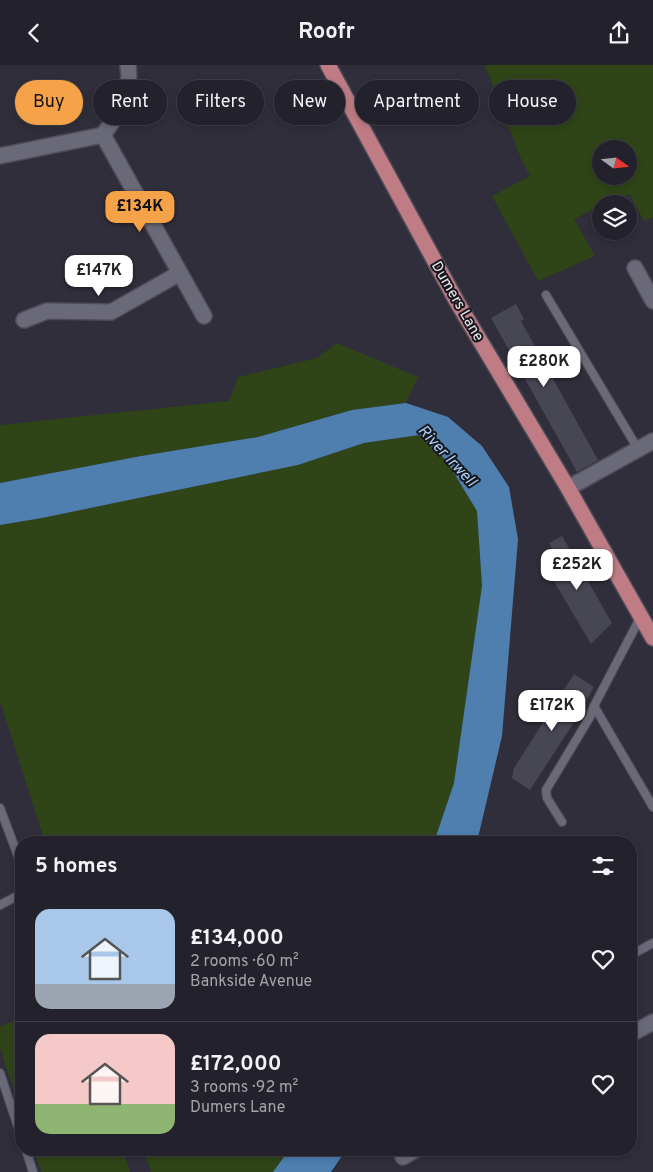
<!DOCTYPE html>
<meta charset="utf-8">
<style>
:root{--surface:#23222c;--page:#2f2f38;--text:#f1f3f6;--muted:#a3a4a9;--line:#403f48;--accent:#f6a248}
body{margin:0;font-family:Overpass,sans-serif;background:var(--page);color:var(--text);height:100vh;display:flex;flex-direction:column;font-size:19px;white-space:nowrap}
*{box-sizing:border-box;margin:0}
p{font-size:16px;color:var(--muted)}
.icon{flex:none;width:28px;height:28px;fill:none;stroke:currentColor;stroke-width:2;stroke-linecap:round;stroke-linejoin:round}
.map{position:relative;flex:1;overflow:hidden}
.drawer{position:absolute;left:15px;top:771px;width:622px;height:320px;display:flex;flex-direction:column;background:var(--surface);border-radius:20px;box-shadow:0 2px 8px #0003,0 0 0 1px var(--line)}
.drawer>*{flex:none}
.hud{position:absolute;left:15px;top:15px;width:624px;height:45px;display:flex;gap:10px}
.needle{width:32px;rotate:105deg}
.tools{position:absolute;left:592px;top:75px;display:grid;gap:10px}
.tools a{display:grid;place-items:center;width:45px;height:45px;border-radius:50%;background:var(--surface);box-shadow:0 2px 8px #0003,0 0 0 1px var(--line);font-size:25px}
.price{position:absolute;translate:-50% -42px;padding:0 11px;border-radius:10px;background:#fff;color:#222;font-size:16px;line-height:32px;filter:drop-shadow(0 1px 2px #0008)}
.price::after{content:'';position:absolute;left:50%;top:30px;width:15px;height:11px;margin-left:-8px;background:inherit;clip-path:polygon(0 0,100% 0,50% 100%)}
.price.current{background:var(--accent);color:#111}
ul{padding:0;list-style:none}
li{display:flex;align-items:center;gap:15px;height:125px;padding:0 20px}
li+li{border-top:1px solid var(--line)}
li span{display:grid;place-items:center;flex:none;width:140px;height:100px;border-radius:15px;color:#555}
li>.icon{margin-inline-start:auto}
span .icon{width:60px;height:60px;fill:#fffc;stroke-width:1}
li b{font-size:21px}
h2{display:flex;justify-content:space-between;align-items:center;height:60px;padding:0 20px;font-size:21px}
.chip{padding:0 18px;border-radius:22px;background:var(--surface);box-shadow:0 2px 8px #0003,0 0 0 1px var(--line);font-size:18px;line-height:45px}
.chip.current{background:var(--accent);color:#111}
header{display:flex;justify-content:space-between;align-items:center;height:65px;padding:0 20px;background:var(--surface);font-size:22px;font-weight:700}
.map>svg:first-child{display:block}
.green{fill:#2f4518;fill-rule:evenodd}
.water{fill:#4e7faf}
.building{fill:#474653}
.lines{fill:none;stroke-linecap:round;stroke-linejoin:round}
.lane-casing{stroke:#4d4c57;stroke-width:10}
.street-casing{stroke:#4d4c57;stroke-width:18}
.primary-casing{stroke:#4d4c57;stroke-width:18}
.lane{stroke:#6a6977;stroke-width:8}
.street{stroke:#6a6977;stroke-width:15}
.primary{stroke:#bf7c85;stroke-width:15}
.labels{text-anchor:middle;stroke-width:4;stroke-linejoin:round;paint-order:stroke}
.street-label{font-size:15px;fill:#e8e7ef;stroke:#17171c}
.water-label{font-size:16px;font-style:italic;fill:#aad3fd;stroke:#17171c}
</style>
<header><svg class="icon" aria-label="back" viewBox="0 0 24 24"><path d="M15 5l-7 7 7 7"/></svg>Roofr<svg class="icon" aria-label="share" viewBox="0 0 24 24"><path d="M12 15V3M7 8l5-5 5 5M5 13v7h14v-7"/></svg></header>
<div class="map">
<svg width="653" height="1107" viewBox="0 0 653 1107">
<rect width="100%" height="100%" fill="#2f2e3a"/>
<path class="green" d="M485,0H653V152L644,156L629,129L607,139H601V141L574,154L595,191L538,216L492,131L530,111L521,94ZM601,84H629V111H601Z
M337,278L418,312L406,338L352,345L258,372L141,391L0,418V360L229,336L238,312L317,293Z
M419,370L446,395L477,446L482,521L454,718L434,777H45L0,636V460L42,453L298,400L364,378Z
M21,952V1048L0,983V962Z
M34,1085H123L130,1107H41Z
M144,1085H289L273,1107H151Z"/>
<path class="water" d="M406,338L448,352L482,381L509,422L518,474L502,671L477,777H434L454,718L482,521L477,446L446,395L419,370L364,378L298,400L42,453L0,460V418L141,391L258,372L352,345Z
M289,1085H346L331,1107H273Z"/>
<path class="building" d="M516,239L524,254L521,256L598,395L577,407L491,253Z
M562,471L612,558L591,579L545,501L557,493L549,478Z
M574,609L594,622L571,662L530,725L512,713L514,703Z"/>
<g class="lines">
<g class="lane-casing">
<path id="lane" d="M546,230L638,384
M594,641L653,742
M0,743L21,799
M562,757L547,733L546,725L590,652L594,641L640,553
M0,840L21,829
M631,890L653,878
M0,1008L21,1071
M26,1085L33,1107"/>
</g>
<g class="street-casing">
<path id="street" d="M103,70L204,251
M0,91L103,70C121,44 132,33 128,0
M635,203L653,236
M24,255L47,246L111,247L180,208
M568,423L653,376
M631,969L653,957
M403,1092L415,1085"/>
</g>
<g class="primary-casing">
<path id="primary" d="M328,0L457,237L568,423L653,573"/>
</g>
<use href="#lane" class="lane"/>
<use href="#street" class="street"/>
<use href="#primary" class="primary"/>
</g>
<g class="labels">
<g class="street-label">
<text transform="translate(458 236) rotate(60)" y="5">Dumers Lane</text>
</g>
<g class="water-label">
<text transform="translate(448 390) rotate(47)" y="6">River Irwell</text>
</g>
</g>
</svg>
<div class="tools">
<a><svg class="needle" viewBox="-14 -14 28 28"><path d="M0-13l5 13h-10z" fill="#e53935"/><path d="M0 13l5-13h-10z" fill="#a3a4a9"/></svg></a>
<a><svg class="icon" aria-label="layers" viewBox="0 0 24 24"><path d="M12 4l9 5-9 5-9-5zM3 14l9 5 9-5"/></svg></a>
</div>
<b class="price current" style="left:140px;top:168px">£134K</b>
<b class="price" style="left:99px;top:232px">£147K</b>
<b class="price" style="left:544px;top:323px">£280K</b>
<b class="price" style="left:577px;top:526px">£252K</b>
<b class="price" style="left:552px;top:667px">£172K</b>
<div class="hud">
<a class="chip current">Buy</a>
<a class="chip">Rent</a>
<a class="chip">Filters</a>
<a class="chip">New</a>
<a class="chip">Apartment</a>
<a class="chip">House</a>
</div>
<section class="drawer">
<h2>5 homes<svg class="icon" aria-label="filters" viewBox="0 0 24 24"><path d="M4 7h16M4 17h16"/><circle cx="9" cy="7" r="2"/><circle cx="15" cy="17" r="2"/></svg></h2>
<ul>
<li><span style="background:linear-gradient(#a9c7e8 75%,#9aa5b1 0)"><svg class="icon" aria-label="home" viewBox="0 0 24 24"><path d="M3 11l9-7 9 7M6 9v11h12V9"/></svg></span><div><b>£134,000</b><p>2 rooms · 60 m²</p><p>Bankside Avenue</p></div><svg class="icon" aria-label="heart" viewBox="0 0 24 24"><path d="M12 20l-8-8c-3-5 5-10 8-4 3-6 11-1 8 4z"/></svg></li>
<li><span style="background:linear-gradient(#f6c9c9 70%,#8fb573 0)"><svg class="icon" aria-label="home" viewBox="0 0 24 24"><path d="M3 11l9-7 9 7M6 9v11h12V9"/></svg></span><div><b>£172,000</b><p>3 rooms · 92 m²</p><p>Dumers Lane</p></div><svg class="icon" aria-label="heart" viewBox="0 0 24 24"><path d="M12 20l-8-8c-3-5 5-10 8-4 3-6 11-1 8 4z"/></svg></li>
</ul>
</section>
</div>
